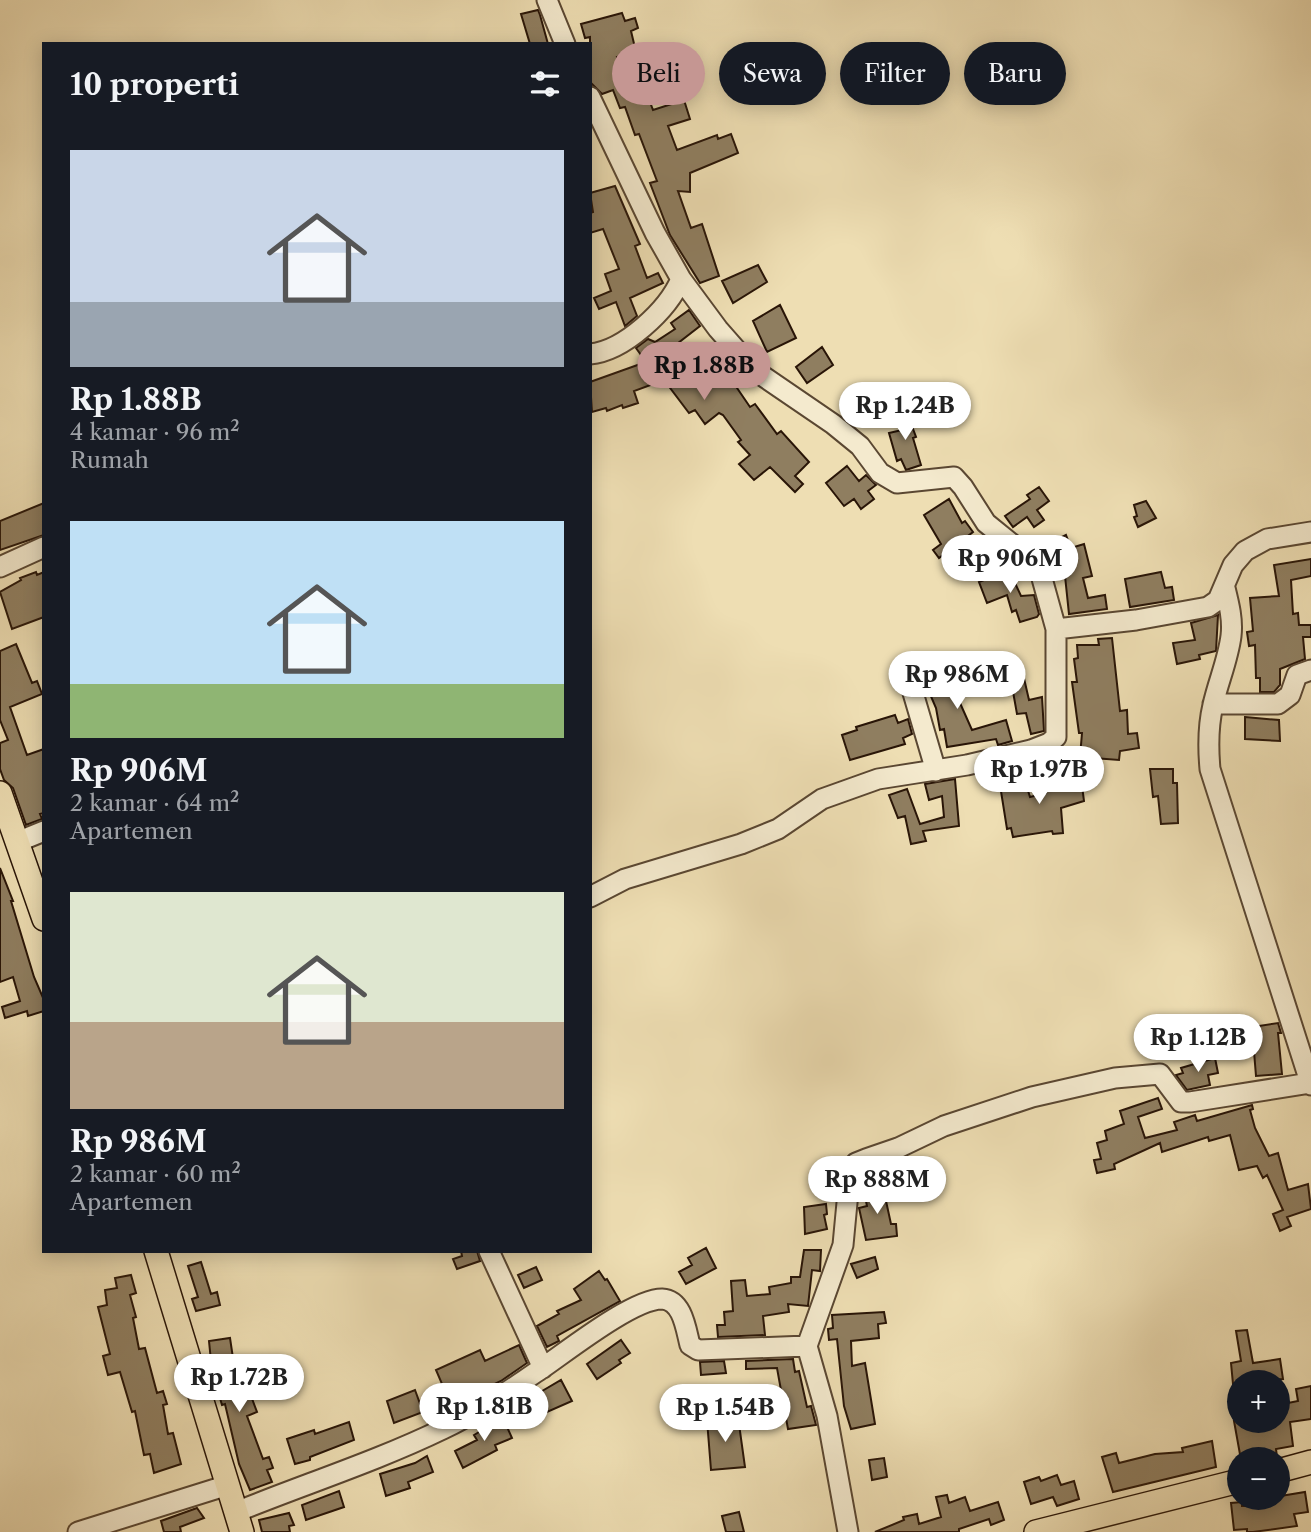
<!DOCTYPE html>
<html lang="id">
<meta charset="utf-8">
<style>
:root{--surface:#171b24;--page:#242831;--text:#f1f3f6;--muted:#9ea1a6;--accent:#c59692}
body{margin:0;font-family:"Libre Caslon Text",serif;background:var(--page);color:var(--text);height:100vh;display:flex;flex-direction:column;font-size:26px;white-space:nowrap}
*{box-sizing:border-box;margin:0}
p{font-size:23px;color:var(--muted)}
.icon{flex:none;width:38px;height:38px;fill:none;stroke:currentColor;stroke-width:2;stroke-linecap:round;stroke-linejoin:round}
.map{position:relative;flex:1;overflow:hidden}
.drawer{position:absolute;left:42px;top:42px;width:550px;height:1211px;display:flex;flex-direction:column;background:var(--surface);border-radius:0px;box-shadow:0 4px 18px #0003}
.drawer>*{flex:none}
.hud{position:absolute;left:612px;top:42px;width:593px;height:63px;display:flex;gap:14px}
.buttons{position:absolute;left:1227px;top:1370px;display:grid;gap:14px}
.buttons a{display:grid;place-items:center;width:63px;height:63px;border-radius:50%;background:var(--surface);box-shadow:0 4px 18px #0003;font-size:35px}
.price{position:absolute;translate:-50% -60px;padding:0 16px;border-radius:24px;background:#fff;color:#222;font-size:23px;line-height:46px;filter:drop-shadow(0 2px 4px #0008)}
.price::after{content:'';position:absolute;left:50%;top:42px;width:21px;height:16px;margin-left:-10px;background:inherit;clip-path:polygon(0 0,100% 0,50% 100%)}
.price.current{background:var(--accent);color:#111}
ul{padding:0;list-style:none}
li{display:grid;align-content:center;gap:14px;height:371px;padding:0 28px}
li span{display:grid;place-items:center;height:217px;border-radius:0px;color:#555}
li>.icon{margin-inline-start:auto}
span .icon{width:126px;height:126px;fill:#fffc;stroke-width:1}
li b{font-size:30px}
h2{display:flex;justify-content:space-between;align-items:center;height:84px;padding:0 28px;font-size:30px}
.tag{padding:0 24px;border-radius:32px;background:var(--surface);box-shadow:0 4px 18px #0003;font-size:24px;line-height:63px}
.tag.current{background:var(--accent);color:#111}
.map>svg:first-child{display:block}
.building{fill:#8f7e60;stroke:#291507;stroke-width:2}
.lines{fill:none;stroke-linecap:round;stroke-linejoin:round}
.minor-casing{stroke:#5a4732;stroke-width:23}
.major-casing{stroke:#291507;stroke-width:26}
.minor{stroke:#f4eace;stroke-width:19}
.major{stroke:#eedeb3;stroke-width:23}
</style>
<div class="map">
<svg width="1311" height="1532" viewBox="0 0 1311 1532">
<rect width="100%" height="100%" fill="#eedeb3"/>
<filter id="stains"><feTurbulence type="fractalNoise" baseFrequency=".00286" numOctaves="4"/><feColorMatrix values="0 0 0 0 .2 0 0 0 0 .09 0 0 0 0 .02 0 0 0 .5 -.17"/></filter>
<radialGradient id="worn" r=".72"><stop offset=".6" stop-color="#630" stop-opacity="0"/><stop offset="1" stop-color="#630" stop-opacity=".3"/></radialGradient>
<path class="building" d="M538,10L540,15L548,44H530L521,14Z
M622,13L625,21L635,18L638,28L631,31L636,52L617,57L628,93L644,86L653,110L684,100L690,119L668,126L677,150L717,135L718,139L731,134L738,153L690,173V192L678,191L691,228L702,224L719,276L700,283L670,235L650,183L657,181L639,134L635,135L625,107L620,108L613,90L602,94L590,82V37L585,38L581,24Z
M615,186L640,244L635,246L647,278L658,273L663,283L630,298L637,316L625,326L616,302L599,309L594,298L611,291L605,274L619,269L603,229L590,233V213L593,212L590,193Z
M758,265L767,282L733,303L722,281Z
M780,305L796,338L767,352L753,321Z
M689,310L700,326L664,354L677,373L707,351L721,370L724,369L750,407L755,404L777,434L781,431L809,462L795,476L803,484L795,492L770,467L754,480L739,464L750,455L738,442L741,440L723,415L719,413L705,424L695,410L689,413L664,380L634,391L638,403L623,408L622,405L607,411L606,408L592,412L590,382L646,362L636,348L648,339L655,342L675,329L671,323Z
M822,347L833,365L807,383L796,367Z
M887,397L893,407L867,422L861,412Z
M904,405L916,437L913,438L921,465L906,470L901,459L897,461L889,433L902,430L896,411Z
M847,466L859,481L866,475L876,485L868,491L874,499L861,509L854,499L844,506L826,483Z
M1039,487L1049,501L1037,510L1044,520L1034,527L1027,517L1013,527L1005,516L1030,499L1027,495Z
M949,499L962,523L965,521L973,532L939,558L933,550L941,544L924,515Z
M1146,501L1156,518L1138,527L1134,517L1137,516L1134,505Z
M44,503V535L0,550V521Z
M1066,535L1071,548L1084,544L1092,576L1083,578L1088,598L1105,595L1107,609L1069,614L1065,576L1054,541Z
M1311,559V576L1291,580L1293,614L1298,613L1299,625H1311V637H1303L1305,659L1280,669V685L1274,692H1260V678H1256L1255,645L1249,646L1247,632L1253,631L1250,598L1279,596L1274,565Z
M1009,570L1021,596L1034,595L1039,614L1037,617L1020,622L1016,610L1012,612L1007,595L987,603L979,582Z
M36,572L37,575L44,572V617L12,629L0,592L21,580L20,578Z
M1161,572L1165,588L1172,587L1174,600L1130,607L1125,579Z
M1218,615L1216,651L1199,655L1200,659L1177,664L1173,643L1195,640L1191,623Z
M1112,638L1120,711L1127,710L1128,734L1137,733L1139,748L1120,751L1119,760L1080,757L1082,733H1079L1072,682H1077L1074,659L1078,658L1077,645H1099L1098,639Z
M16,644L32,683L37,681L42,694L10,707L27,755L44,749V813L40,814L42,819L26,825L13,788L4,780L0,769V743L8,740L0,720V651Z
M940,658L972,730L1006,720L1012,741L998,745L996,739L947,747L944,729L940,730L936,708L918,666Z
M1010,658L1015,675L1023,674L1029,700L1042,697L1044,731L1031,734L1026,713L1017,714L1012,686L1002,688L999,675L970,683L966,669Z
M895,715L898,723L908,719L912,734L903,738L905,744L850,760L842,735L857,730L856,727Z
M1245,717L1279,720L1280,741L1245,739Z
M1150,769H1173V783H1177L1178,823L1161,824L1158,796L1153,797Z
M1053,776L1054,782L1081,778L1084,801L1061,808L1063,833L1053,834L1052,831L1013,837L1011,828L1007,829L1000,785L1025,781L1030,797L1046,793L1042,777Z
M955,779L959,826L923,831L926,841L911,844L905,816L898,818L889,795L907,789L920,824L944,817L942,796L929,800L925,784Z
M0,868L13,901H11L34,977L44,1000V1011L28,1016L27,1011L5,1018L2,1007L20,1001L13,977L0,982Z
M1278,1023L1281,1033H1278L1282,1074L1256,1076L1252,1027Z
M1215,1058L1218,1073L1208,1075L1210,1085L1187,1090L1176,1075L1183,1073L1181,1068Z
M1158,1098L1162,1109L1138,1117L1145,1138L1177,1130L1174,1122L1195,1115L1197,1121L1252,1105L1253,1109L1250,1110L1255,1128L1269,1156L1278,1153L1288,1190L1308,1184L1311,1209L1287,1217L1291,1226L1280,1231L1273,1214L1283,1210L1267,1175L1263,1178L1257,1166L1239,1170L1230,1135L1209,1141L1208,1137L1162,1152L1160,1143L1114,1164L1115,1169L1097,1173L1094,1160L1101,1159L1097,1143L1107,1140L1105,1131L1124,1124L1120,1111Z
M875,1189L876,1192L890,1189L893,1200L886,1201L891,1224H896L897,1236L866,1240L859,1208L867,1206L864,1191Z
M826,1204L827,1214L824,1215L827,1229L805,1234L804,1207Z
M706,1248L716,1268L686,1284L679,1272L692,1265L688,1258Z
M804,1250H821L820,1271L812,1270L808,1306L788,1304L789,1312L763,1316L765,1335L718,1337L717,1325H725L724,1312L733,1311L731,1281L745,1280L747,1296L770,1294L769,1287L791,1283V1277H800Z
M461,1251H477L480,1261L457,1269L453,1259L462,1256Z
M875,1257L878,1269L857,1278L851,1264Z
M201,1262L211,1294L217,1292L220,1305L196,1311L192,1299L198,1297L188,1266Z
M536,1267L542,1280L524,1288L518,1275Z
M599,1271L605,1280L607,1279L620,1301L557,1336L559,1341L547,1347L537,1326L559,1314L557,1311L581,1300L574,1289Z
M131,1275L136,1293L130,1295L136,1317L133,1318L139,1349L145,1348L157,1393L163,1391L167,1404L163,1405L168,1434L173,1433L181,1464L154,1473L150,1454L144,1455L135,1411L132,1412L120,1372L108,1375L103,1356L110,1354L98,1307L107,1305L105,1290L117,1288L115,1278Z
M884,1312L886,1323L878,1324L879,1338L851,1341L852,1366L865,1363L875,1424L851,1429L844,1406L837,1339L829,1340L828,1329L833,1328L832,1315Z
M1247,1330L1253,1363L1280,1359L1283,1379L1233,1384L1231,1363L1241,1361L1236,1331Z
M230,1338L234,1365L244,1363L246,1373L233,1378L240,1399L251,1396L257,1412L247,1416L263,1459L269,1457L273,1468L267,1470L272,1482L250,1490L239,1464L225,1404L222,1405L212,1371L209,1341Z
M621,1340L630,1353L619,1360L621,1363L597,1379L587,1364Z
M519,1345L527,1363L501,1381L451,1405L436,1370L480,1350L485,1361Z
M793,1359L795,1372L799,1371L807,1407L811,1406L816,1425L788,1429L777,1368L746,1369V1361Z
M724,1361L726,1373L701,1375L700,1362Z
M561,1380L572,1401L547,1412L537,1394Z
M1311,1386V1419L1290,1422L1293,1446L1276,1449L1277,1457L1271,1460H1241L1234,1421H1278V1405L1298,1401L1296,1389Z
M415,1390L423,1412L394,1423L387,1401Z
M738,1417L745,1467L711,1470L707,1420Z
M503,1418L512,1438L495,1445L497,1450L463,1468L455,1451L477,1440L474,1435Z
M349,1422L354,1440L310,1457V1460L295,1464L287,1439L314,1430L315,1434Z
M1212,1441L1216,1467L1113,1492L1102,1457L1116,1453L1119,1463L1155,1454L1183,1452L1182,1448Z
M427,1456L433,1472L408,1482L410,1488L386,1496L380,1474L415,1463Z
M884,1458L887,1477L872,1480L869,1460Z
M1057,1475L1061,1485L1074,1481L1079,1499L1057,1506L1053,1497L1031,1504L1024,1482L1039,1477L1041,1481Z
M339,1491L344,1507L306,1520L302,1505Z
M1305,1492L1308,1512L1294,1514L1297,1526L1253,1532H1247V1529L1234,1530L1231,1503L1242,1502V1506H1269L1268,1498Z
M947,1495L949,1503L965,1497L970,1511L998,1502L1004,1520L991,1525L989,1519L959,1529V1532H875L904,1520L903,1517L917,1514L919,1524L941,1517L936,1497Z
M197,1508L204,1518L180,1527L181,1532H164L161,1521Z
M739,1512L744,1532H726L722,1516Z
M289,1513L294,1525L289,1526L290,1532H262L259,1520Z"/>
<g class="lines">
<g class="minor-casing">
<path id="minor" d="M547,0L565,44
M590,97L655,233L681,279C668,310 624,351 590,354
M0,567L44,547
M1225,588C1229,604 1233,620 1231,636C1228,660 1218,682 1213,705C1208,726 1208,747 1210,769L1311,1085
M1056,629L1136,620L1208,607L1218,600L1233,565L1245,551L1267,539L1311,532
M906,669L936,771
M1213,704H1278L1290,695L1297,675L1311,670
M17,842L44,831
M590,897L625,879L741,844L778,829L822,799L878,779L967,765L1031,750L1049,743L1056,737V629L1038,564L1028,551L1013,545L986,523L963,487L954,477L897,483L880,473L860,446L833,424L754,370L718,329L681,279
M489,1251L543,1368
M236,1512C305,1484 377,1461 443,1429C477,1413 508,1391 538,1371C565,1353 632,1299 662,1299C683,1300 686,1330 690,1345L698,1350L807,1346
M78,1532L228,1485
M848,1532L827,1416L807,1346L843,1245L850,1171L856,1163L866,1159L898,1148L944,1126L1032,1097L1115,1078L1160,1074L1181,1102H1190L1310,1083"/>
</g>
<g class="major-casing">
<path id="major" d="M0,793L44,919
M156,1251L242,1532
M1278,1471L1311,1462
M1036,1532L1239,1481"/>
</g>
<use href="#minor" class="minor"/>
<use href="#major" class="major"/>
</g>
<rect width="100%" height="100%" filter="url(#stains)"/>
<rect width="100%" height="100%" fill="url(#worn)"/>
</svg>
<div class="buttons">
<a>+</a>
<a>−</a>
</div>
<b class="price current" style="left:704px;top:402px">Rp 1.88B</b>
<b class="price" style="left:905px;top:442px">Rp 1.24B</b>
<b class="price" style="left:1010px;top:595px">Rp 906M</b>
<b class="price" style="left:957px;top:711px">Rp 986M</b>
<b class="price" style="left:1039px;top:806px">Rp 1.97B</b>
<b class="price" style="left:1198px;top:1074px">Rp 1.12B</b>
<b class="price" style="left:877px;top:1216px">Rp 888M</b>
<b class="price" style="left:239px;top:1414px">Rp 1.72B</b>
<b class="price" style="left:484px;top:1443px">Rp 1.81B</b>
<b class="price" style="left:725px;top:1444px">Rp 1.54B</b>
<div class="hud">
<a class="tag current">Beli</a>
<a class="tag">Sewa</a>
<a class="tag">Filter</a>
<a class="tag">Baru</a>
</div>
<section class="drawer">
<h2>10 properti<svg class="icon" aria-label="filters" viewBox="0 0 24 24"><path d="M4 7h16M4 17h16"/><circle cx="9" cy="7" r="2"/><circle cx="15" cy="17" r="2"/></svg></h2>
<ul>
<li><span style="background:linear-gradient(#c9d6e8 70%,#9aa5b1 0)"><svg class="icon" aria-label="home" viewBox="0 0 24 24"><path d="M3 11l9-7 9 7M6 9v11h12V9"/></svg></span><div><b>Rp 1.88B</b><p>4 kamar · 96 m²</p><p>Rumah</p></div></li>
<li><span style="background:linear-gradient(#bfe0f5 75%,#8fb573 0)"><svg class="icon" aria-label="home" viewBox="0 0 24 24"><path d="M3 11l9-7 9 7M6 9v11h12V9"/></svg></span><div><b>Rp 906M</b><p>2 kamar · 64 m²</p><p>Apartemen</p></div></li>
<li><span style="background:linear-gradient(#dfe7d0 60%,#b9a48a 0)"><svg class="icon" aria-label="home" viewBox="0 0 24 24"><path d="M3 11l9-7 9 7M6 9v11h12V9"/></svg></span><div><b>Rp 986M</b><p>2 kamar · 60 m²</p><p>Apartemen</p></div></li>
</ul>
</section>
</div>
